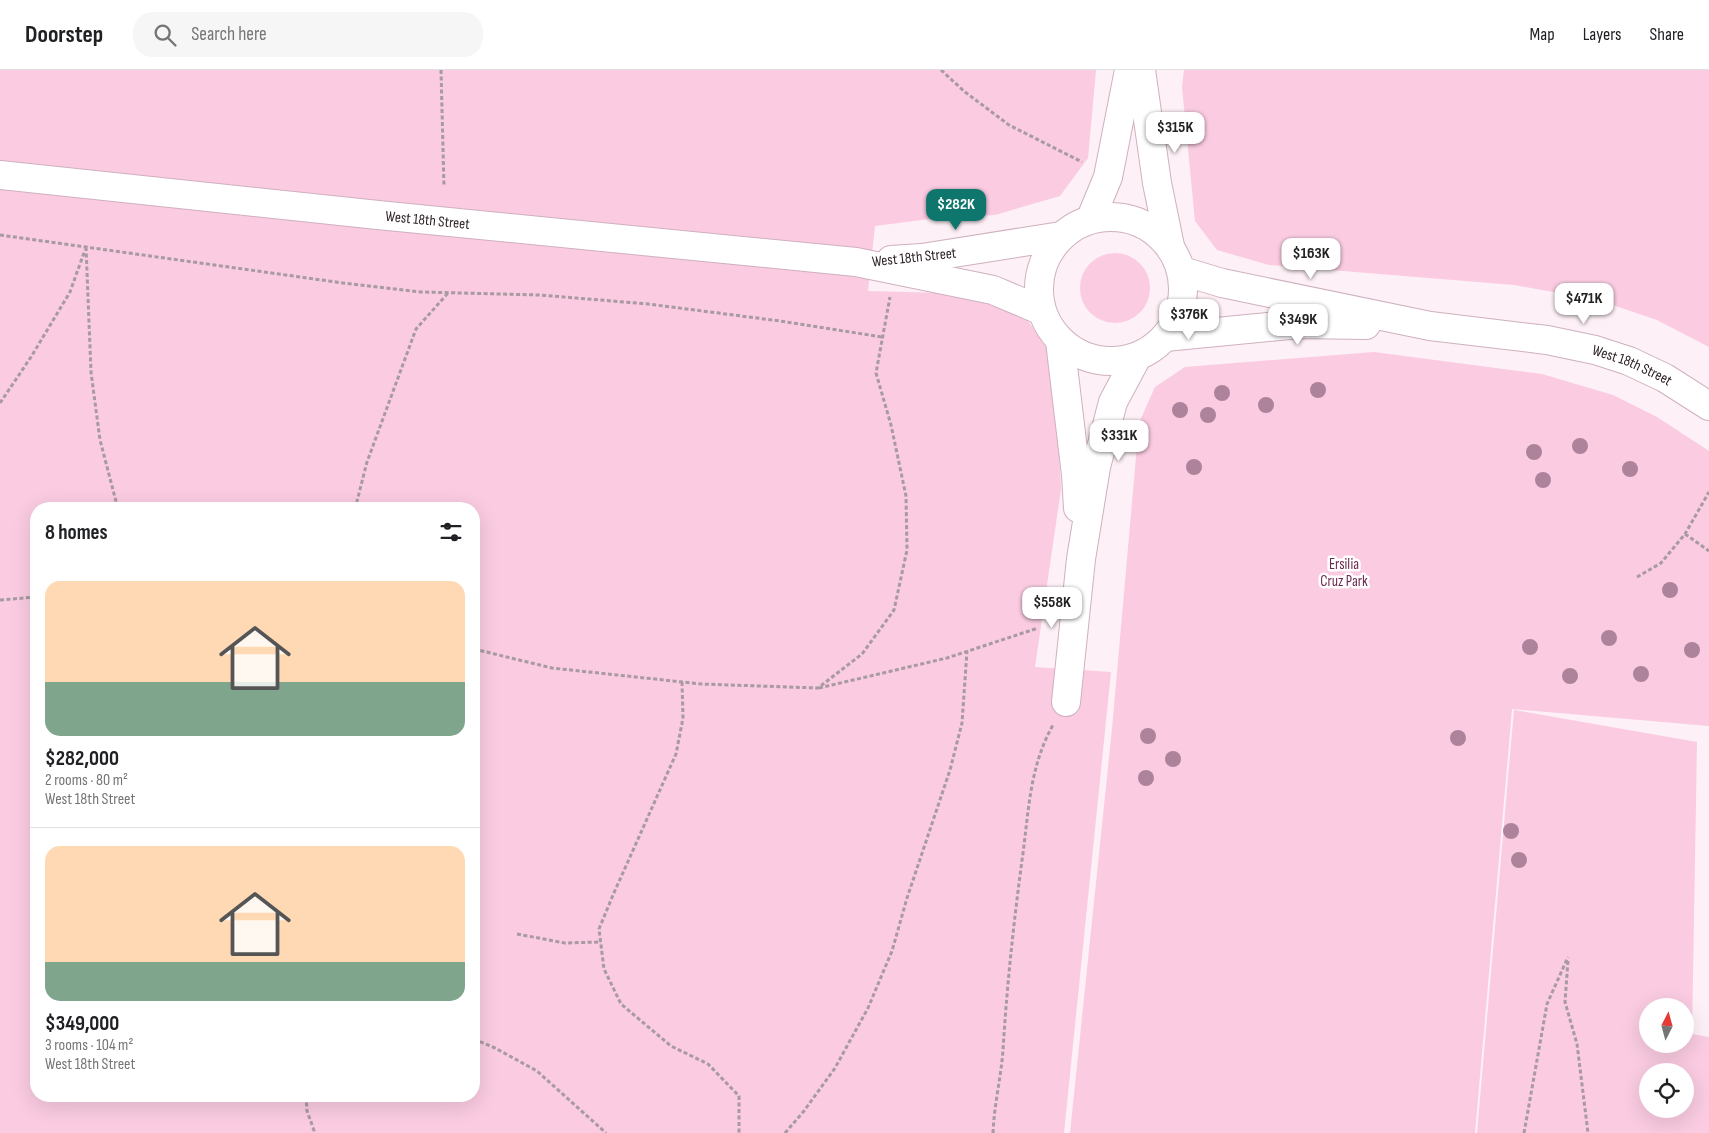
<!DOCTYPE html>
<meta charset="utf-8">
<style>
:root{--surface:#fff;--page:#f6f6f6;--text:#202124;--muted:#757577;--line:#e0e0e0;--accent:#0f766e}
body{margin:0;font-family:"Sofia Sans Condensed",sans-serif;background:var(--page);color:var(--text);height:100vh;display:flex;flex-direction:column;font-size:19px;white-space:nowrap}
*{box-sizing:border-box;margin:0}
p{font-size:16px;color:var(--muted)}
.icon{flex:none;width:28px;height:28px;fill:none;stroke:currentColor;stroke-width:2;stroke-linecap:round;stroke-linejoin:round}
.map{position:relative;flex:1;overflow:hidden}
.drawer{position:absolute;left:30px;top:432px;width:450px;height:600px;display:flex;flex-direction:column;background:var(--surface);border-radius:20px;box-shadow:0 5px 20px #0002}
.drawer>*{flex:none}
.needle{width:32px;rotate:6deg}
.fabs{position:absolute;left:1639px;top:928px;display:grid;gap:10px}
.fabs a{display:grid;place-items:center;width:55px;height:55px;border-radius:50%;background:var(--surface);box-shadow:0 5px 20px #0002;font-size:25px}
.price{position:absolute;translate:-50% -42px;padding:0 11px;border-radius:10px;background:#fff;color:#222;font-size:16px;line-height:32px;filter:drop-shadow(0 1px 2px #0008)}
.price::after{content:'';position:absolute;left:50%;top:30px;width:15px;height:11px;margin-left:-8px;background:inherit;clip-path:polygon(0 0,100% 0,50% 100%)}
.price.selected{background:var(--accent);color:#fff}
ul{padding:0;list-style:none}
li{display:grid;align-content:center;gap:10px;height:265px;padding:0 15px}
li+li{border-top:1px solid var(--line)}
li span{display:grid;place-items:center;height:155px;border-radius:15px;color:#555}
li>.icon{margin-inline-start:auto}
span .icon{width:90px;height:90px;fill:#fffc;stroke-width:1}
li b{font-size:21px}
h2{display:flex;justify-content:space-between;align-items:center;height:60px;padding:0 15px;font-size:21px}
header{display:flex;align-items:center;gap:30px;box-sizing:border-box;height:70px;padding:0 25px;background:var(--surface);border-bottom:1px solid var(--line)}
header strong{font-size:24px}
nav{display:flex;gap:28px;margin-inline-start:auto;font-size:18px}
.search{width:350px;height:45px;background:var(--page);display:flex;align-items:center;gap:12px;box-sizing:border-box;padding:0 18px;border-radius:20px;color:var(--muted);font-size:19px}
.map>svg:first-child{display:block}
.green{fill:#facbe1;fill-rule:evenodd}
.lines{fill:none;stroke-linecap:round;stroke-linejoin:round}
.minor-casing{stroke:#cfb0bf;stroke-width:30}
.path{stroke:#a79aa0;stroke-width:3;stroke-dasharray:4 2.5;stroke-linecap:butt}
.minor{stroke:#fff;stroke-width:28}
.tree{fill:#ad839b}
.labels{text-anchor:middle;stroke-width:5;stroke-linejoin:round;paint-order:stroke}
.street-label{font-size:15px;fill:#2e2228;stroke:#fff}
.park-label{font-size:15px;fill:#6c2a50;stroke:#fff}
</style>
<header>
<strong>Doorstep</strong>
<div class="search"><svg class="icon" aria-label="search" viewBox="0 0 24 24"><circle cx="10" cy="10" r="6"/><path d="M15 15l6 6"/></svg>Search here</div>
<nav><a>Map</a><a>Layers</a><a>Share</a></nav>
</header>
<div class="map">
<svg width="1709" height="1063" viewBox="0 0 1709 1063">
<rect width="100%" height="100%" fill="#fdf0f6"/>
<path class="green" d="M0,0H1096L1088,88L1060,126L995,145L937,148L875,156L868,221L945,223L999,232L1025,246L1047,279L1056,327L1061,419L1035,597L1111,602L1064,1063H0ZM36,439H474V1026H36Z
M1184,0H1709V277L1657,250L1598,230L1514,215L1269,195L1217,180L1195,151L1182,17Z
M1080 218a35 35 0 1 1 70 0a35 35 0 1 1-70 0Z
M1374,282L1542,304L1613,325L1657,347L1709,381V656L1512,639L1475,1063H1070L1112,659L1139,353L1155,317L1185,297Z
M1514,640L1697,672L1692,964L1709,967V1063H1477ZM1648,936H1685V974H1648ZM1648,1001H1685V1039H1648Z"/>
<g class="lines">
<g class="minor-casing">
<g id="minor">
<path d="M1141,0L1157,113L1170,176"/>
<path id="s1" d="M0,105L378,145L856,192L993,220L1040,240"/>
<circle cx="1111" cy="219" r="72"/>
<path d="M1091,148L1108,107L1129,0"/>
<path d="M891,190L922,188L1061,166"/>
<path id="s2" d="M1182,201L1222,213L1430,256L1547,270L1595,280L1629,291L1665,308L1709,336"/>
<path d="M1165,267L1299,254L1366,255"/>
<path d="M1060,271L1076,405L1078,438"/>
<path d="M1066,632L1081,489L1096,397L1113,332L1137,287"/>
</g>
</g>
<path class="path" d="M441,0L444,117
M941,0L965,22L1009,55L1082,92
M0,165L343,213L421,222L540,225L648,234L780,251L882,267
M86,177L91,302L100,370L118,439
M0,333L31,287L70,222L85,180
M355,439L367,392L416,259L448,223
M1685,464L1709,481
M1637,507L1661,493L1685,464L1709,422
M0,530L36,527
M474,579L552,598L701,614L818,618L862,584L894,540L907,480L906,426L891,355L876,303L890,227
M682,612L683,648L676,684L613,825L599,859L604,899L621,934L671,976L708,994L739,1026V1063
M819,618L947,588L1038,558
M517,864L565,873L601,872
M1568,891L1565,932L1577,974L1588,1063
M474,969L495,978L537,1001L606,1063
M306,1026L307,1041L315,1063
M785,1063L804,1041L835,998L868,938L892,881L907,828L950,700L962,653L967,581
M993,1063C994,1035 1001,1008 1003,980C1007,914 1014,849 1023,783C1029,738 1030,696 1053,655
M1524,1063L1547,934L1568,887"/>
<use href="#minor" class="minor"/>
</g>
<g class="tree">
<circle cx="1318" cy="320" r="8"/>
<circle cx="1222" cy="323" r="8"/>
<circle cx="1266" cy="335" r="8"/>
<circle cx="1180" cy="340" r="8"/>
<circle cx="1208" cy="345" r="8"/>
<circle cx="1580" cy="376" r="8"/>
<circle cx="1534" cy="382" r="8"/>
<circle cx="1194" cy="397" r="8"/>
<circle cx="1630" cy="399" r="8"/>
<circle cx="1543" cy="410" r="8"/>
<circle cx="1670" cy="520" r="8"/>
<circle cx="1609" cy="568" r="8"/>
<circle cx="1530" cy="577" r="8"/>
<circle cx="1692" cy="580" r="8"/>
<circle cx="1641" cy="604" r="8"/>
<circle cx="1570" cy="606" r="8"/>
<circle cx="1148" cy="666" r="8"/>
<circle cx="1458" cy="668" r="8"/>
<circle cx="1173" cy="689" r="8"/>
<circle cx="1146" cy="708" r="8"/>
<circle cx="1511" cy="761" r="8"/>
<circle cx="1519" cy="790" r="8"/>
</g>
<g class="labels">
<g class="street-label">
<text dy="5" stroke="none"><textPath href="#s1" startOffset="430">West 18th Street</textPath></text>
<text transform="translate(914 187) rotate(-6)" y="5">West 18th Street</text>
<text dy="5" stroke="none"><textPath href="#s2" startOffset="461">West 18th Street</textPath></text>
</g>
<g class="park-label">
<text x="1344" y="499">Ersilia<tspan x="1344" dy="17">Cruz Park</tspan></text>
</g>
</g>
</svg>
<div class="fabs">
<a><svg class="needle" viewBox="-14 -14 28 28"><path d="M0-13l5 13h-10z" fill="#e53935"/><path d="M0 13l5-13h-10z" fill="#757577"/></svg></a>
<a><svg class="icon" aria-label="locate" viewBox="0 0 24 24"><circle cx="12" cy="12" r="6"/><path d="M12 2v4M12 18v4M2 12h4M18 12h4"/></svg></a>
</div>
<b class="price" style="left:1175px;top:84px">$315K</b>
<b class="price selected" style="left:956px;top:161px">$282K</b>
<b class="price" style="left:1311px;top:210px">$163K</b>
<b class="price" style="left:1584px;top:255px">$471K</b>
<b class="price" style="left:1189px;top:271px">$376K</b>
<b class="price" style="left:1298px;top:276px">$349K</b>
<b class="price" style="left:1119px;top:392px">$331K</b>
<b class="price" style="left:1052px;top:559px">$558K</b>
<section class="drawer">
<h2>8 homes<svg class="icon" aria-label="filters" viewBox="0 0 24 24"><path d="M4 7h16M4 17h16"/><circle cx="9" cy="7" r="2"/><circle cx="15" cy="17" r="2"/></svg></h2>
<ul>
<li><span style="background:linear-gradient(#ffd9b3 65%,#7fa58c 0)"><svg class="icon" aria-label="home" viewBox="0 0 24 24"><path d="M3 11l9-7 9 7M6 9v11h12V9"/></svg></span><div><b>$282,000</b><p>2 rooms · 80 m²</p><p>West 18th Street</p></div></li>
<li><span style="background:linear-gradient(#ffd9b3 75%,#7fa58c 0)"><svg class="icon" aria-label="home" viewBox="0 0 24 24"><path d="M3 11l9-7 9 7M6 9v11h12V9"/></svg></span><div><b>$349,000</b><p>3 rooms · 104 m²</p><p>West 18th Street</p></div></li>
</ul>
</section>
</div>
